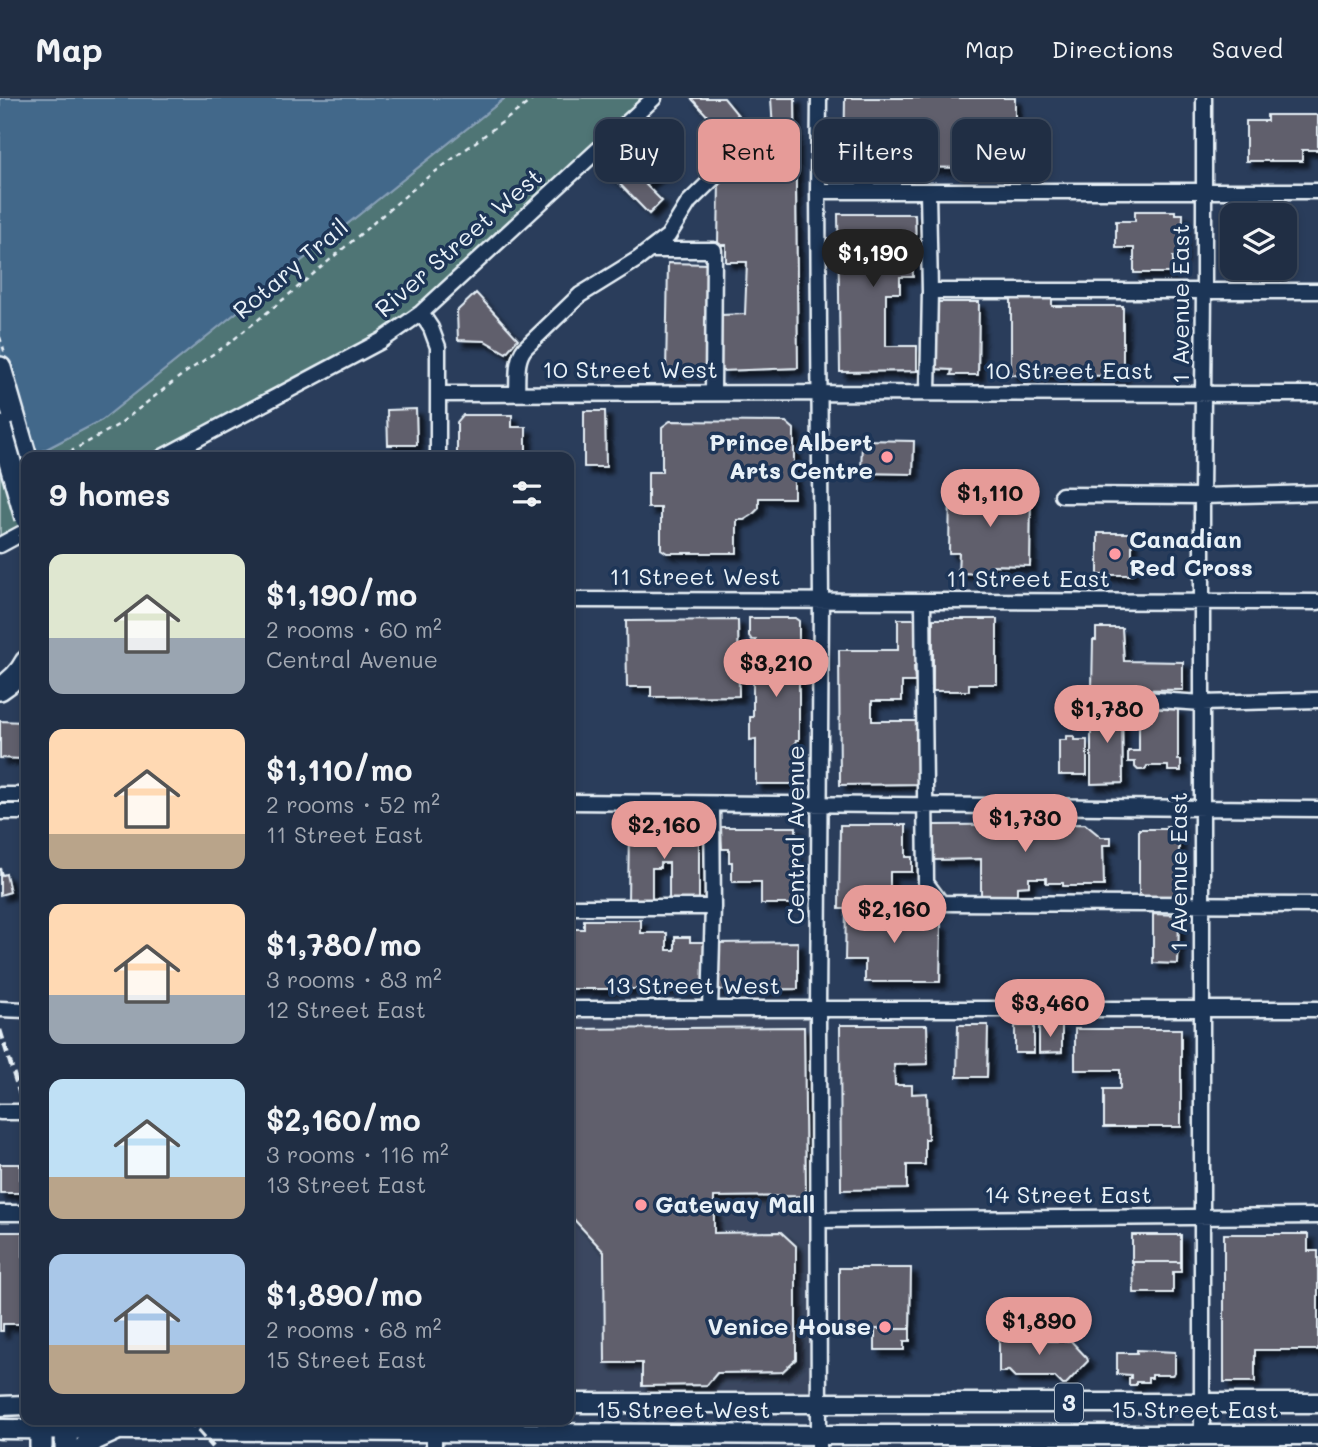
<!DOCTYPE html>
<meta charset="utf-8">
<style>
:root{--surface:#202e44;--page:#28364b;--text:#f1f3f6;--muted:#a2a8b2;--line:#3d4a5d;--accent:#e69b98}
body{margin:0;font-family:Mali,sans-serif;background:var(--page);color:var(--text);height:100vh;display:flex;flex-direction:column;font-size:26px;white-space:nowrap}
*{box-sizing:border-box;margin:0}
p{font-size:23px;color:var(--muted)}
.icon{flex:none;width:38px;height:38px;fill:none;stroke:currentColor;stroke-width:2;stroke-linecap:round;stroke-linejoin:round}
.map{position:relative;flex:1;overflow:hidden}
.panel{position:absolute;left:21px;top:354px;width:553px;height:973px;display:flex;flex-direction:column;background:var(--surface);border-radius:14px;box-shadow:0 4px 10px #0003,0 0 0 2px var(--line)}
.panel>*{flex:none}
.banner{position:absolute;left:595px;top:21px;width:618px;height:63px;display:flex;gap:14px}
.tools{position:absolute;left:1220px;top:105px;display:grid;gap:14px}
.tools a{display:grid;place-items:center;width:77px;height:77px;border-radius:14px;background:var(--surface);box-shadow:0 4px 10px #0003,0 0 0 2px var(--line);font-size:35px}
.price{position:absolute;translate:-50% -60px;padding:0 16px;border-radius:24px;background:var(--accent);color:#111;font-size:23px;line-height:46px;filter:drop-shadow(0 2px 4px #0008)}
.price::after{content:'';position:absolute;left:50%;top:42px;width:21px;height:16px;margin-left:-10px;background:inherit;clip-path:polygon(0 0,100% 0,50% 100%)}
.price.on{background:#222;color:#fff}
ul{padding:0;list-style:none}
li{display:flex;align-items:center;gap:21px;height:175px;padding:0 28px}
li span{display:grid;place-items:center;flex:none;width:196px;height:140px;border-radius:14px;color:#555}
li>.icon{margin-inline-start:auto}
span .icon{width:84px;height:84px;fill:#fffc;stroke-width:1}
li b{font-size:30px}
h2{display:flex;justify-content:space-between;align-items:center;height:84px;padding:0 28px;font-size:30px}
.chip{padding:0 24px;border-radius:14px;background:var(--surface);box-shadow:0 4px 10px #0003,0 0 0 2px var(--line);font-size:24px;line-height:63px}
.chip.on{background:var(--accent);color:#111}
header{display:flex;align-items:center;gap:42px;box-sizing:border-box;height:98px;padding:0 35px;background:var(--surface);border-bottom:2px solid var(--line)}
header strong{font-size:33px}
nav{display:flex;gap:38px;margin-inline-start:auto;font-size:24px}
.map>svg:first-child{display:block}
.built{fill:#3a4760}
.green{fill:#4f7475;stroke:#9cb2b6;stroke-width:2}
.water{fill:#43678a;stroke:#859eb6;stroke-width:2}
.building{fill:#605e6c;stroke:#e8f1f8;stroke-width:2;filter:url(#shadow)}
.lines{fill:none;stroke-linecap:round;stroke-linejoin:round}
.minor-casing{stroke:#e8f1f8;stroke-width:19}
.major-casing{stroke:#e8f1f8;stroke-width:23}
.highway-casing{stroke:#e8f1f8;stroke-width:26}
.path{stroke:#e8f1f8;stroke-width:2.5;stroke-dasharray:5 5;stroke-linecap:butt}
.minor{stroke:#1d3557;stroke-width:14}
.major{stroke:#1d3557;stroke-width:18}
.highway{stroke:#1d3557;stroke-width:21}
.rail{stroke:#e8f1f8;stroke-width:4.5;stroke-dasharray:10 5;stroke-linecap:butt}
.highway-bridge-casing{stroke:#e8f1f8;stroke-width:26;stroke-linecap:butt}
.path-bridge{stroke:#e8f1f8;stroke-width:2.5;stroke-dasharray:5 5;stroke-linecap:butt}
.highway-bridge{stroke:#1d3557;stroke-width:21}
.poi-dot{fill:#ff9aa2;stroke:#1d3557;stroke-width:2.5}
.labels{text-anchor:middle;stroke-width:7;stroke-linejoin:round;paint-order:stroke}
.shield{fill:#1d3557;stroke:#abb9c8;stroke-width:2}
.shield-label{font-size:23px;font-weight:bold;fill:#e8f1f8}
.street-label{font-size:24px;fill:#e8f1f8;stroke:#1d3557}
.poi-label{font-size:24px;font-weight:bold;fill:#e8f1f8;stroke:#1d3557;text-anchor:end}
</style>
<header>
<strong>Map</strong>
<nav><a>Map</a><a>Directions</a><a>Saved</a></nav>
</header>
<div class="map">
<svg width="1318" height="1349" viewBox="0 0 1318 1349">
<defs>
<filter id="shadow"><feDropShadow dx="6" dy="6" stdDeviation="2" flood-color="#0009"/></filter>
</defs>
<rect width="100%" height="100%" fill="#2a3d5b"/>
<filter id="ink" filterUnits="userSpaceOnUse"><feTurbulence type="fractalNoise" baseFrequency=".0143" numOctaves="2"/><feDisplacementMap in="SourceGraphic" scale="14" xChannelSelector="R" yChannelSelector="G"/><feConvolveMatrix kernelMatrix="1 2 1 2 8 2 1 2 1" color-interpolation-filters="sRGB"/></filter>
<g filter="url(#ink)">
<path class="built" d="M818,910L820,1305H569V911Z"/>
<path class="green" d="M505,0H657L431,213L155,359H31L102,322Z
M26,361V425L0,438V375Z"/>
<path class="water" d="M0,0H505L102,322L0,375Z"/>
<path class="building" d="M691,0H724L750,32H773L771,0H795L798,270L721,273V217L745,216L747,164H726V147H718L719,81L752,80L753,59L743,57Z
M845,0H1015V70L844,69Z
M1267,17H1318V52H1302V63H1246V23H1267Z
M631,49L658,76L646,87L662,103L649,116L607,73Z
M1135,113H1175V116H1183L1182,159H1173V175H1134V150H1116V123H1135Z
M838,116H915L916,154H912L913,179H900V195H886V248H917V273L840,274Z
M668,165L709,166L707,275H666Z
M476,195L518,241L506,255L485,243L458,242L457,213Z
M1011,201H1052V208H1123V278L1011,277Z
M935,204H979L978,277H951L952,272L933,271Z
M416,311L417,347H388L387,312Z
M584,313H605L606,369H584Z
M463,317H512V329H526V359H457V324Z
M670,323L786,324L794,331V400H759V410L752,417L744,422H737V455H667L661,451V410H648V374H662V329Z
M862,342L914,343L913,376L861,375Z
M950,391L1031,392L1030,468L993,467V476L958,475L959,455H949Z
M1098,435H1132V477H1098Z
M749,520H795L799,523V642H796L797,646H795V651H798V686H756V641L750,642V619H753V566H756V542H752L749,538Z
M898,521H920V568H914L915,584H902V603H872V623H918L919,686L840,687L839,552H898Z
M933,521H997V586H969V593H933Z
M738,522L739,598L651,599V589H627L626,523Z
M1096,530H1122L1124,563L1183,564V592L1092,591L1093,542H1096Z
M1091,609H1122L1123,685L1091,686Z
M1139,611H1178V662H1181V673H1168V668H1147L1145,672H1138L1135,669V664H1128V653H1139Z
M0,623L23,624V661L0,660Z
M1066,638H1074V642H1087V677H1059V642H1066Z
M1085,726L1101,739H1111V747H1103L1104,788H1063V785H1046V780H1029V788L1017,789V800H981V761L934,762V727Z
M840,727H906V759H912V774H890V790H912V811H839Z
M629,728H699V801H669V765H660V770H652V804H628Z
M1166,728H1179V801H1139V731H1167Z
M721,729H796V806H761V784H732V764H729V751H722Z
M0,770L2,777L6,776L10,794L0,797Z
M921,810V826H941L940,884H865V862H845L846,811Z
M1153,816L1179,817L1178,866L1153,865Z
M584,822H641V835H667V852H675V839H690V844H705V891H569V831H584Z
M798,844V891L717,892L716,845Z
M840,927H927L928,966L894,967L895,987H912V996L927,995L928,1041H925V1067H907V1091L841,1092Z
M958,927H988L987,979H957Z
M1062,927V954L1039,955V928Z
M1015,928H1034V955H1015Z
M804,929L806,1098L714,1099V1135L781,1134L796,1148V1261L782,1274L717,1275L707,1287L642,1288V1265H605L604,1154L569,1116V931Z
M1075,931H1181V1029H1104V991H1120V972H1075Z
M0,1066H20V1095H0Z
M0,1134H23V1226H3V1233H0Z
M1224,1136H1308V1153H1318V1252H1255V1284H1224Z
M1132,1137H1181V1164H1132Z
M1133,1164H1181V1174H1173V1195H1134Z
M839,1170H911L910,1231H839Z
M875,1231H910V1243H904V1252H875Z
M999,1235H1040V1243H1071L1087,1260L1088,1263L1065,1287H1063L1055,1279H1015L1008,1272L1006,1274H999Z
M1137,1252L1175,1254V1274L1172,1277H1152V1280H1148V1284H1136V1287H1129V1280H1131V1277L1117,1276V1255H1137Z"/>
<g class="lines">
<g class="minor-casing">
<path id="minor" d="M818,93H1318
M928,94L930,193L928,295
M650,152H714L713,295
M930,193H1318
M421,215L431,230L438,249V359
M517,295C518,280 515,262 525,250L580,197L638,161L668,138L689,104L731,63
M439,296L820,295L1318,296
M163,359L381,243L421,215L654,0
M1062,397L1202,398L1318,395
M0,447L26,433
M569,502L1318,504
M923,504L926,785L941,805L1318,807
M1099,598L1202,605L1318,602
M0,697H26
M569,704L1318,711
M0,714H26
M569,809H713
M0,911L26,912
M569,911H1318
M710,911L713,809L712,706
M0,1014H26
M0,1115H26
M819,1122L1318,1118
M1202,1337V398L1204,193V0
M434,1349V1321
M819,1349L818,910L821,503L818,93L819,0"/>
</g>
<g class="major-casing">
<path id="major" d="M569,1305H1318
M0,1308L26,1307
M0,1331L819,1337H1318"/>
</g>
<g class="highway-casing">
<path id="highway" d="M0,270L26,360
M0,591C11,584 20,576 26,564
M41,1349V1321
M66,1349L67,1321
M85,1349L95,1341L115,1332"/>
</g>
<path class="path" d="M0,239L5,256
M61,359L118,327L182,277L228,246L285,200L424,82L535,0
M23,449L26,469
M20,453L23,473H26"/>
<use href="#minor" class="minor"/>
<use href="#major" class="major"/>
<use href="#highway" class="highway"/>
<path class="rail" d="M0,932L26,1016
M188,1321L213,1349"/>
<g class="highway-bridge-casing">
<path id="highway-bridge" d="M0,329L26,420"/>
</g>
<path class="path-bridge" d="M20,437L23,449"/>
<use href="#highway-bridge" class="highway-bridge"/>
</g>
</g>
<g class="poi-dot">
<circle cx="887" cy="359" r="7"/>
<circle cx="1115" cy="456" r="7"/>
<circle cx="641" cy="1107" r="7"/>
<circle cx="885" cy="1229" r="7"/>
</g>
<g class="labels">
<rect class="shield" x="1055" y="1285.5" width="28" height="39" rx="5"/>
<g class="shield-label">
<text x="1069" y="1313">3</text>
</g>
<g class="street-label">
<text transform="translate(459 145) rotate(-41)" y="8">River Street West</text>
<text transform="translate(291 171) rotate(-40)" y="8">Rotary Trail</text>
<text transform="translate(1181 206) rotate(-90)" y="8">1 Avenue East</text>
<text x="630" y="280">10 Street West</text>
<text x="1069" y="281">10 Street East</text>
<text x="695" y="487">11 Street West</text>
<text x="1028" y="489">11 Street East</text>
<text transform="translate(796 737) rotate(-90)" y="8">Central Avenue</text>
<text transform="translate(1179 774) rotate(-90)" y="8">1 Avenue East</text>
<text x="693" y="896">13 Street West</text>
<text x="1068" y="1105">14 Street East</text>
<text x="683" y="1320">15 Street West</text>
<text x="1195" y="1320">15 Street East</text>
</g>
<g class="poi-label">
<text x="873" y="353">Prince Albert<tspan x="873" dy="28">Arts Centre</tspan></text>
<text x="1129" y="450" text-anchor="start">Canadian<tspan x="1129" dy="28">Red Cross</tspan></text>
<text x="655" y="1115" text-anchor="start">Gateway Mall</text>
<text x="871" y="1237">Venice House</text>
</g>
</g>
</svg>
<div class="tools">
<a><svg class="icon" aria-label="layers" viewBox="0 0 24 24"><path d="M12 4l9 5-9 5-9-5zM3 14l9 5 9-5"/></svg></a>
</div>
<b class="price on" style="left:873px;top:191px">$1,190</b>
<b class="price" style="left:990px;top:431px">$1,110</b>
<b class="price" style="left:776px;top:601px">$3,210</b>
<b class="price" style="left:1107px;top:647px">$1,780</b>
<b class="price" style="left:1025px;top:756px">$1,730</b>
<b class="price" style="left:664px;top:763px">$2,160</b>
<b class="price" style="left:894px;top:847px">$2,160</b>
<b class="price" style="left:1050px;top:941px">$3,460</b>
<b class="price" style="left:1039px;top:1259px">$1,890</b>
<div class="banner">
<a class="chip">Buy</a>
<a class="chip on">Rent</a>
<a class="chip">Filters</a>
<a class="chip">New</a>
</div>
<section class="panel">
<h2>9 homes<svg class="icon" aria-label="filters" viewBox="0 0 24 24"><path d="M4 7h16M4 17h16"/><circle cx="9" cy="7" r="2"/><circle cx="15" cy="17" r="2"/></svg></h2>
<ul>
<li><span style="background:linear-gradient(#dfe7d0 60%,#9aa5b1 0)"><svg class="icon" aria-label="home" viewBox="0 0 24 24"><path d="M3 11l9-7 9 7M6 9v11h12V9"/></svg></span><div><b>$1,190/mo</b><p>2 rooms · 60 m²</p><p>Central Avenue</p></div></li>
<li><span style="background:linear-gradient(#ffd9b3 75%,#b9a48a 0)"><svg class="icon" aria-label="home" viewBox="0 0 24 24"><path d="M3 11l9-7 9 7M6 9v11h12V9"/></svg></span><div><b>$1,110/mo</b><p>2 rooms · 52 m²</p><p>11 Street East</p></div></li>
<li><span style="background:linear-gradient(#ffd9b3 65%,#9aa5b1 0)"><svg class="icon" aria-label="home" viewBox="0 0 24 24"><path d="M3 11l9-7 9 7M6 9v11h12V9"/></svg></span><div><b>$1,780/mo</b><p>3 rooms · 83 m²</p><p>12 Street East</p></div></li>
<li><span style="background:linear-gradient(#bfe0f5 70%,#b9a48a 0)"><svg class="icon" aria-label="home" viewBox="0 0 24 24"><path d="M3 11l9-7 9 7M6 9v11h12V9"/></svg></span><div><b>$2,160/mo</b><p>3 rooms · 116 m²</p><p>13 Street East</p></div></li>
<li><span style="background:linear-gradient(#a9c7e8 65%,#b9a48a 0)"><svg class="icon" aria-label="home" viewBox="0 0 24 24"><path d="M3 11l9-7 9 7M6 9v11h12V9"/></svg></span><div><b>$1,890/mo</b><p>2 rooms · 68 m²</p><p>15 Street East</p></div></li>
</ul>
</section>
</div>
